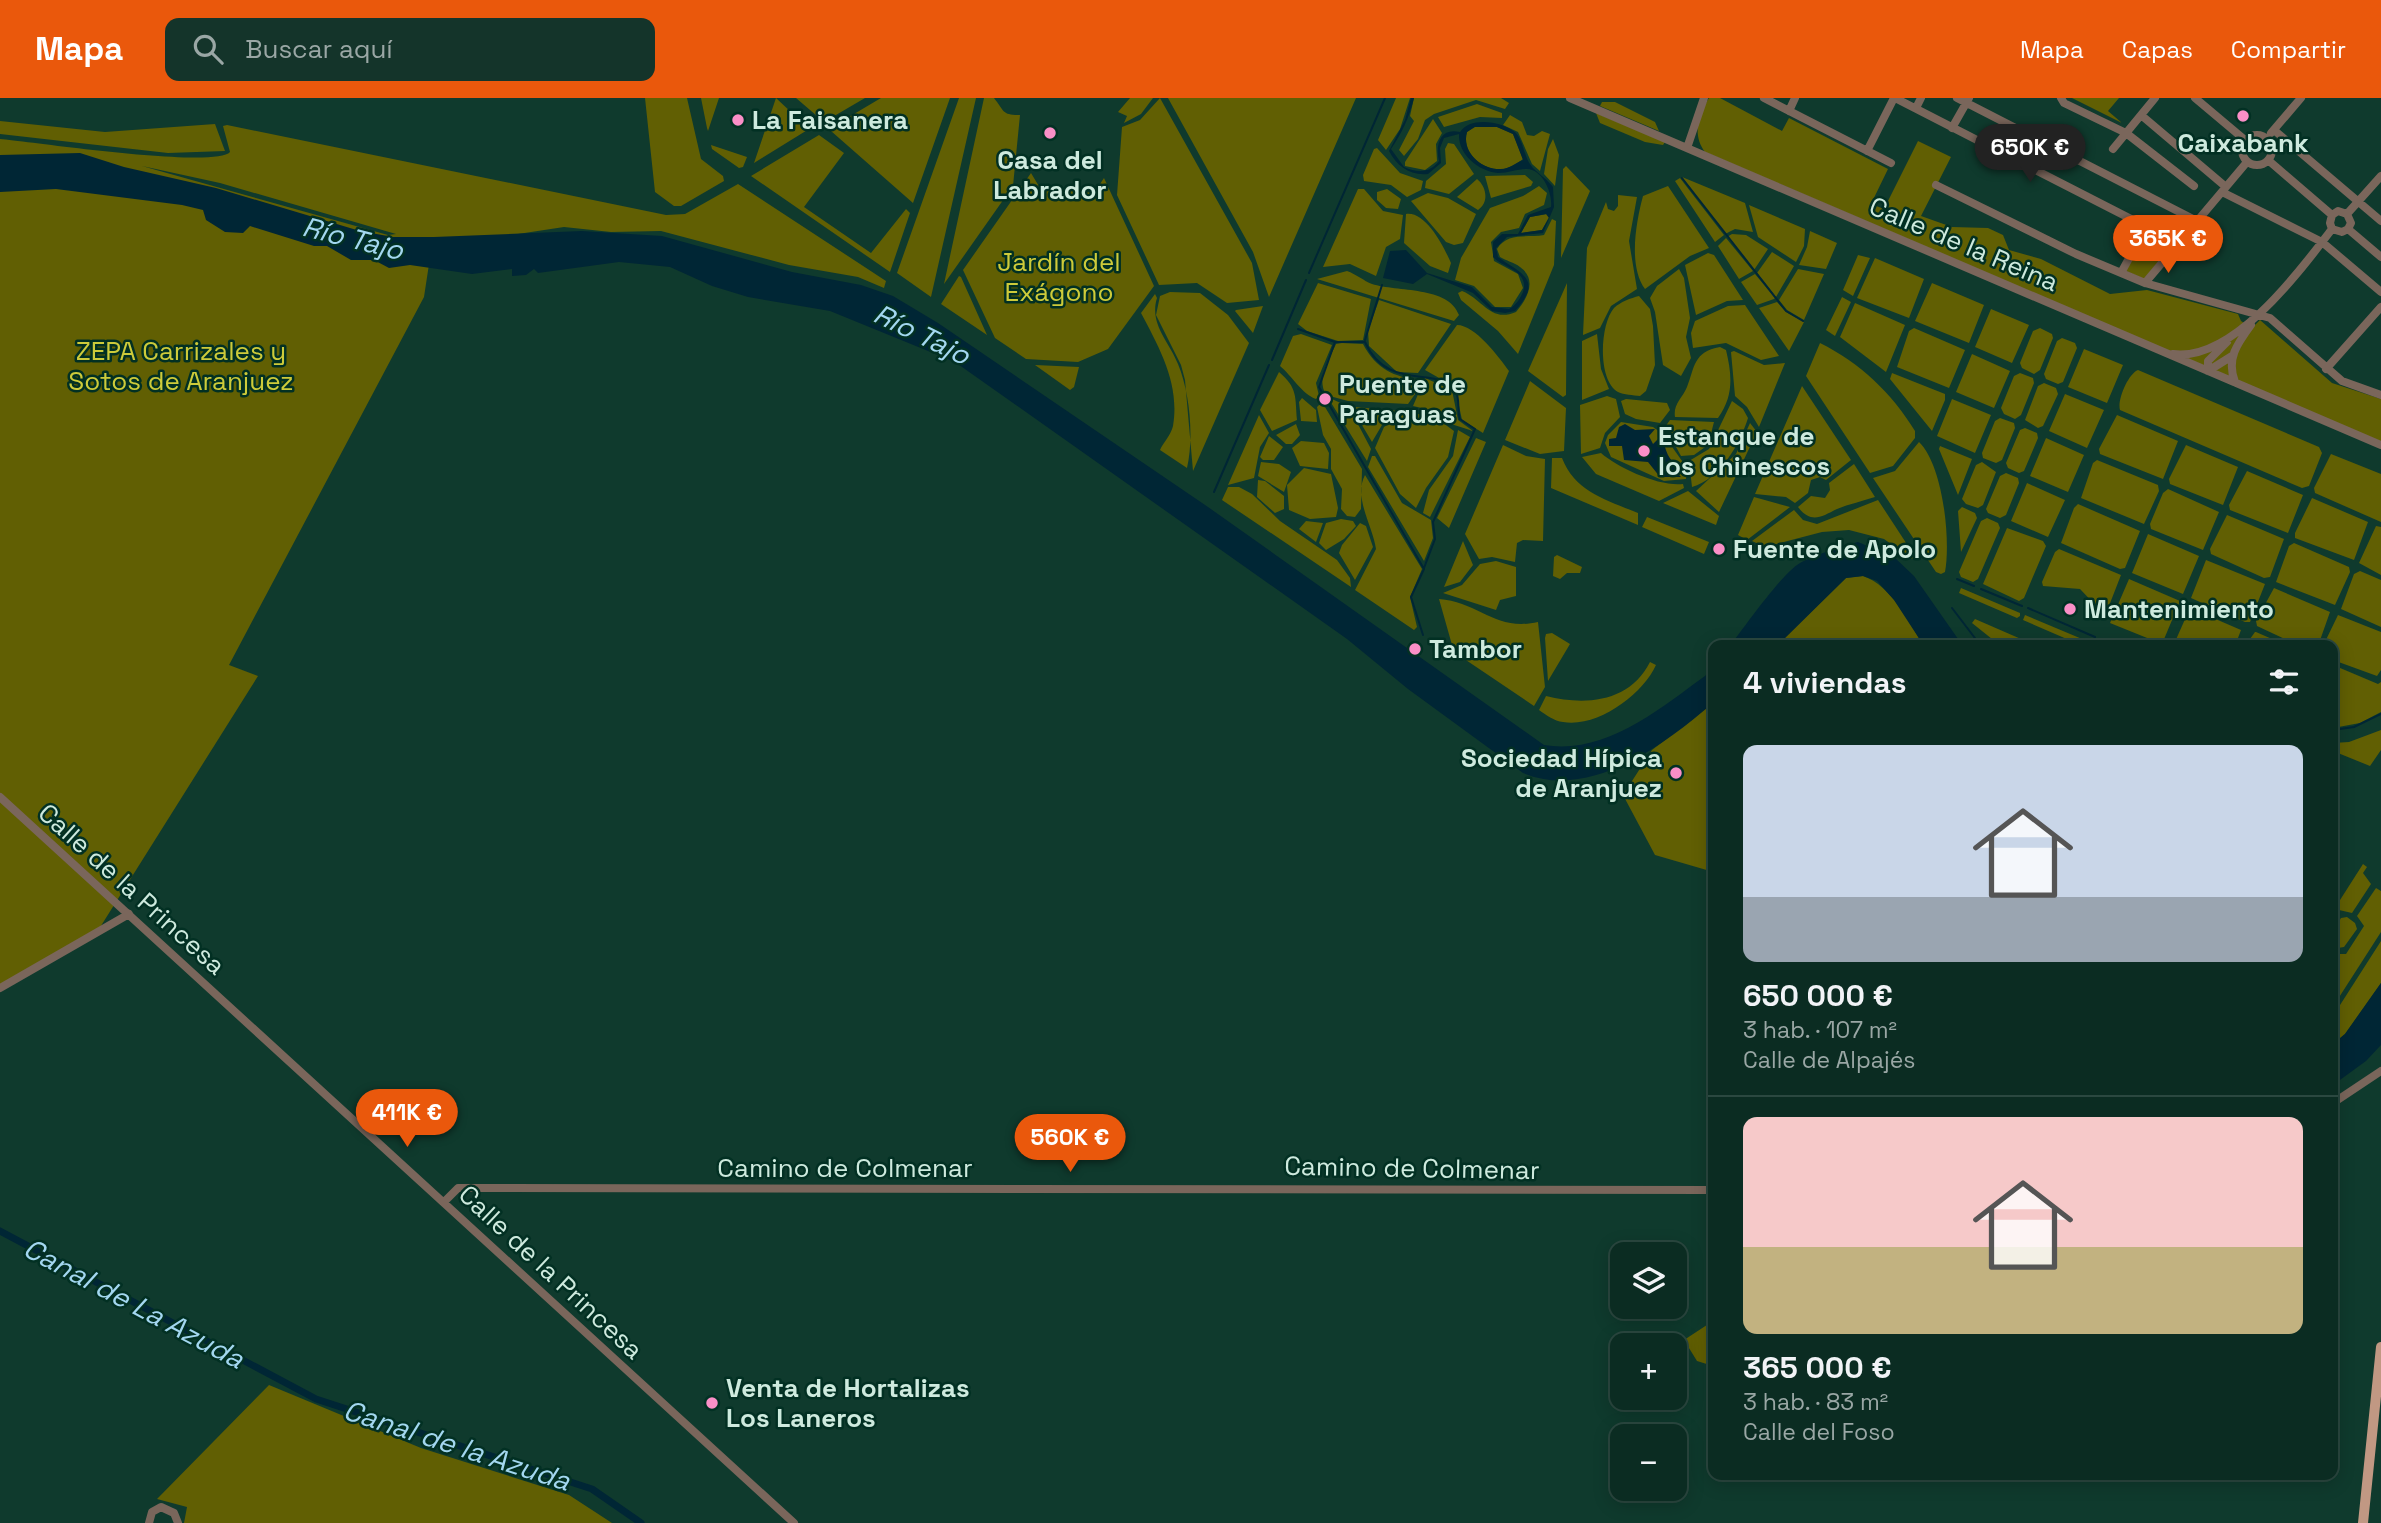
<!DOCTYPE html>
<html lang="es">
<meta charset="utf-8">
<style>
:root{--surface:#0b2c22;--page:#14342a;--text:#f1f3f6;--muted:#9aa7a5;--line:#2b4840;--accent:#ea580c}
body{margin:0;font-family:"Space Grotesk",sans-serif;background:var(--page);color:var(--text);height:100vh;display:flex;flex-direction:column;font-size:26px;white-space:nowrap}
*{box-sizing:border-box;margin:0}
p{font-size:23px;color:var(--muted)}
.icon{flex:none;width:38px;height:38px;fill:none;stroke:currentColor;stroke-width:2;stroke-linecap:round;stroke-linejoin:round}
.map{position:relative;flex:1;overflow:hidden}
.drawer{position:absolute;left:1708px;top:542px;width:630px;height:840px;display:flex;flex-direction:column;background:var(--surface);border-radius:14px;box-shadow:0 4px 18px #0003,0 0 0 2px var(--line)}
.drawer>*{flex:none}
.buttons{position:absolute;left:1610px;top:1144px;display:grid;gap:14px}
.buttons a{display:grid;place-items:center;width:77px;height:77px;border-radius:14px;background:var(--surface);box-shadow:0 4px 18px #0003,0 0 0 2px var(--line);font-size:35px}
.price{position:absolute;translate:-50% -60px;padding:0 16px;border-radius:24px;background:var(--accent);color:#fff;font-size:23px;line-height:46px;filter:drop-shadow(0 2px 4px #0008)}
.price::after{content:'';position:absolute;left:50%;top:42px;width:21px;height:16px;margin-left:-10px;background:inherit;clip-path:polygon(0 0,100% 0,50% 100%)}
.price.selected{background:#222;color:#fff}
ul{padding:0;list-style:none}
li{display:grid;align-content:center;gap:14px;height:371px;padding:0 35px}
li+li{border-top:2px solid var(--line)}
li span{display:grid;place-items:center;height:217px;border-radius:14px;color:#555}
li>.icon{margin-inline-start:auto}
span .icon{width:126px;height:126px;fill:#fffc;stroke-width:1}
li b{font-size:30px}
h2{display:flex;justify-content:space-between;align-items:center;height:84px;padding:0 35px;font-size:30px}
header{display:flex;align-items:center;gap:42px;box-sizing:border-box;height:98px;padding:0 35px;background:var(--accent);color:#fff}
header strong{font-size:33px}
nav{display:flex;gap:38px;margin-inline-start:auto;font-size:24px}
.search{width:490px;height:63px;background:var(--page);display:flex;align-items:center;gap:18px;box-sizing:border-box;padding:0 24px;border-radius:14px;color:var(--muted);font-size:26px}
.map>svg:first-child{display:block}
.green{fill:#615f03;fill-rule:evenodd}
.water{fill:#002635;fill-rule:evenodd}
.lines{fill:none;stroke-linecap:round;stroke-linejoin:round}
.stream{stroke:#002635;stroke-width:2}
.canal{stroke:#002635;stroke-width:7}
.minor{stroke:#7a665b;stroke-width:8}
.major{stroke:#c19883;stroke-width:10}
.poi-dot{fill:#fa8fc7;stroke:#023023;stroke-width:2.5}
.labels{text-anchor:middle;stroke-width:5;stroke-linejoin:round;paint-order:stroke}
.poi-label{font-size:26px;font-weight:bold;fill:#ceeade;stroke:#023023;text-anchor:start}
.street-label{font-size:26px;fill:#ceeade;stroke:#023023}
.park-label{font-size:26px;fill:#cdcb3a;stroke:#023023}
.water-label{font-size:28px;font-style:italic;fill:#a3d7f0;stroke:#023023}
</style>
<header>
<strong>Mapa</strong>
<div class="search"><svg class="icon" aria-label="search" viewBox="0 0 24 24"><circle cx="10" cy="10" r="6"/><path d="M15 15l6 6"/></svg>Buscar aquí</div>
<nav><a>Mapa</a><a>Capas</a><a>Compartir</a></nav>
</header>
<div class="map">
<svg width="2381" height="1425" viewBox="0 0 2381 1425">
<rect width="100%" height="100%" fill="#0f3a2d"/>
<path class="green" d="M645,0H687L701,61L723,78L724,83L681,108H674L655,94Z
M701,0H719L708,33L707,30Z
M776,0L809,31L754,65Z
M796,0H865L824,24Z
M881,0H950L913,105L831,33L832,29Z
M959,0H976L931,199L897,175Z
M984,0H994C1005,14 1002,17 1020,17L1013,88L944,186Z
M1130,0H1153L1141,16L1124,25L1127,18L1118,14Z
M1160,0L1252,165L1259,202L1227,205L1197,185L1159,187L1117,97L1122,29L1140,22Z
M1168,0H1356L1269,199L1253,154Z
M1396,0H1410L1400,31L1386,52L1378,42Z
M1414,0H1501L1509,5L1505,11L1476,2L1434,16L1425,22L1418,41L1404,58L1399,52L1414,23L1410,18Z
M1709,0H1720L1782,33L1789,20L1888,71L1871,106L1884,111L1918,43L1951,59L1921,118L1952,129L1988,130L2003,137L2009,152L2041,161L2110,196L2147,192L2238,216L2241,223L2252,230L2260,222L2332,285L2381,301V344L1705,54C1692,37 1698,17 1709,0Z
M2072,0H2119L2108,13L2122,25Z
M1602,4H1615L1655,24L1659,33L1600,8Z
M1477,6L1502,15V20L1480,19L1444,29L1438,19Z
M1596,15L1665,44L1663,47L1645,44L1600,25Z
M1510,17L1522,24L1527,37L1534,38L1542,33L1550,36L1540,73L1532,66L1518,34L1503,27Z
M1433,21L1442,35L1436,46L1437,63L1425,72L1405,68V64Z
M0,23L105,34L215,26L225,53L168,55L0,36Z
M227,27L666,117L685,116L738,86L886,183L884,190L858,179L789,167L661,133L611,134L564,129L505,138L433,140L424,199L229,567L258,578L99,831L0,890V41C34,44 215,71 230,54L223,28ZM142,68L220,85L396,136L388,137Z
M1475,28L1497,29L1513,36L1523,61C1518,65 1510,70 1504,71C1483,74 1461,55 1467,34Z
M819,37L844,55L804,109L871,155L906,111L910,115L890,174L751,78Z
M1553,41L1559,57L1555,88L1544,76L1548,51Z
M1448,45L1454,46L1474,76L1449,96L1425,90L1426,83L1446,66L1445,51Z
M711,47L747,59L743,69L739,70L712,51Z
M1377,50L1400,75L1423,83L1421,92L1407,99L1391,87L1364,83L1363,77L1374,51Z
M1566,68L1590,93L1561,160L1563,71Z
M1031,75L1040,90L1094,95L1104,80L1154,188L1108,251L1078,264L1026,261L995,240L963,172Z
M1525,77L1533,84L1531,88L1491,100L1485,78Z
M1682,79L1745,105L1753,134L1735,131L1725,136Z
M1680,80L1724,137L1715,144L1675,83Z
M1477,81C1487,89 1489,105 1478,112L1457,99Z
M1539,88L1547,95L1544,107L1525,116L1519,130L1501,134L1491,144L1494,163L1518,176L1523,190L1511,209H1495L1474,188L1455,182L1461,160L1490,110L1523,98Z
M1668,88L1709,150L1690,158L1645,191C1628,168 1636,124 1643,98Z
M1358,91H1364L1383,113L1403,117L1400,141L1386,149L1376,178L1350,166L1323,169Z
M1387,91L1401,101L1398,111L1386,110L1377,102V94Z
M1428,95L1448,100L1476,116L1463,145L1454,147L1446,144L1411,103Z
M1618,97L1637,99L1629,143L1637,191L1611,208L1600,230L1583,237L1587,150L1606,104L1608,111L1614,113L1618,108Z
M1749,107L1805,131L1804,148L1796,164L1758,139Z
M1406,116C1426,113 1444,149 1451,165L1448,175L1430,168L1404,145Z
M1547,116L1549,119L1542,132L1521,135L1530,119Z
M1552,121L1556,123L1554,167L1518,256L1498,233L1461,202L1458,195L1462,193C1483,201 1490,225 1516,214C1527,201 1538,182 1520,169C1514,164 1506,163 1500,159L1497,151C1507,134 1527,140 1544,137Z
M1810,133L1837,145L1826,171L1799,167L1807,149Z
M2146,134L2172,147L2144,181L2126,173Z
M1732,136L1746,137L1768,151L1754,172L1727,139Z
M1726,140L1753,173L1739,181L1718,148Z
M1772,154L1794,168L1776,199L1757,175Z
M1708,155L1714,157L1743,202L1727,203L1696,217L1685,167Z
M1858,157L1870,160L1853,198L1843,192Z
M1875,160L1924,181L1909,220L1857,200Z
M1679,171L1684,180L1690,220L1686,239L1691,260L1681,278L1663,267L1655,214L1650,200L1657,188Z
M1798,171L1824,176L1804,222L1787,212L1779,202Z
M1347,173C1356,176 1364,183 1372,186C1397,194 1449,188 1459,217L1454,223L1317,181Z
M1755,176L1775,200L1774,201L1757,207L1741,184Z
M959,178L961,179L987,237L941,206Z
M1318,185L1371,201L1363,242L1338,243L1307,233L1298,226Z
M1567,185L1566,297L1563,299L1528,273Z
M1932,185L1984,207L1969,245L1915,223Z
M1170,194L1200,195L1228,217L1249,245L1193,373L1185,282L1181,267L1156,217L1160,198Z
M1155,196L1157,200C1149,226 1169,243 1178,266C1190,295 1194,340 1187,370L1160,352C1163,345 1171,337 1173,328C1180,286 1160,251 1141,215Z
M1639,198L1650,211L1653,228L1655,267L1646,293L1640,298C1633,297 1624,297 1618,294C1597,282 1600,226 1614,210C1620,204 1631,200 1639,198Z
M1842,199L1851,204L1835,238L1826,232Z
M1379,202L1451,226L1418,275L1397,274L1369,248L1368,233Z
M1777,204L1786,214L1804,224L1789,253L1759,210Z
M1855,205L1905,227L1886,274L1840,239Z
M1745,207L1779,258L1761,262L1726,245L1693,250L1691,235L1695,223L1728,208Z
M1263,208L1253,235L1235,213L1236,212Z
M1991,211L2029,227L2012,265L1975,249Z
M1457,227C1475,227 1499,259 1509,273L1483,335L1462,322L1455,289L1425,272Z
M1914,230L1965,252L1949,290L1897,269L1909,233Z
M2040,230L2052,236L2053,240L2040,272L2034,276L2022,270L2020,265L2033,233Z
M1301,236L1332,247L1316,285L1319,298L1316,301C1302,296 1292,278 1280,268L1293,238Z
M1597,236L1601,271L1609,291L1582,302V243Z
M2062,240L2075,245L2077,250L2063,284L2058,286L2046,281L2044,276L2057,243Z
M1342,245L1363,246C1376,271 1394,279 1420,282V289L1408,306L1348,303L1326,297C1316,280 1329,262 1336,246Z
M1820,245C1860,265 1892,295 1915,333V340L1893,368L1870,375L1806,278Z
M1720,249L1726,252C1732,277 1734,298 1718,320L1675,319C1673,306 1682,301 1687,289C1695,269 1693,254 1720,249Z
M2084,251L2123,267L2107,305L2068,289Z
M1734,253L1764,267L1785,265L1759,329L1747,309L1735,298L1731,254Z
M1972,256L2010,273L1994,310L1956,294Z
M1035,267L1079,269L1074,289L1070,292Z
M2138,272L2319,349L2322,355L2309,388L2302,390L2120,312C2117,302 2128,276 2138,272Z
M1279,274C1298,290 1295,299 1297,322L1272,333L1260,312Z
M1892,275L1945,296V302L1932,333L1890,281Z
M2020,275L2033,280L2034,285L2021,317L2015,321L2004,316L2001,310L2014,278Z
M1425,280L1452,292L1458,322L1473,333L1448,325L1435,313L1413,308Z
M1530,283L1566,310L1564,353L1540,356L1505,342Z
M2044,285L2056,290L2058,296L2043,328L2038,330L2025,322L2038,288Z
M1802,288L1851,362L1826,382L1820,379L1811,382L1808,395L1795,405L1786,399L1755,396Z
M2065,296L2104,312L2087,350L2049,333Z
M1607,298L1616,301L1620,319L1605,335L1600,350L1581,356L1580,307Z
M1302,300L1316,312L1317,324L1301,323L1299,304Z
M1332,301L1349,309L1371,351L1367,363L1330,303Z
M1626,301L1667,305L1670,312L1660,325L1636,321L1625,316L1621,303Z
M1952,301L1991,317L1975,355L1937,338Z
M1732,303L1743,311L1748,320C1740,346 1720,381 1692,389L1689,363L1709,351Z
M1322,304L1362,371L1361,411L1355,419L1347,418L1341,411L1342,391L1331,371V351L1323,337L1317,309Z
M1355,309L1399,313L1401,315L1382,327L1372,344L1353,312Z
M1407,314L1435,319L1454,333L1448,359L1426,390L1416,410L1400,396L1375,350L1384,329Z
M1259,317L1269,335L1260,349L1254,380L1228,387Z
M2117,317L2178,343L2163,381L2100,356L2099,351Z
M2000,320L2014,325L2015,330L2002,362L1996,365L1983,360L1982,355L1995,323Z
M1670,322L1714,324L1708,347L1694,357L1681,358L1665,329Z
M1621,324L1653,329L1663,336L1687,370L1686,381L1664,383L1611,359L1605,345L1608,337Z
M1750,325L1757,334L1719,414L1696,393L1736,356Z
M1296,326L1300,337L1292,346H1286L1276,337Z
M2025,330L2037,335L2038,340L2024,373L2019,375L2008,370L2006,365L2020,332Z
M1458,332L1470,339L1430,419L1423,415L1429,392L1453,358Z
M1269,338L1283,349L1274,362H1263L1260,359Z
M1476,340L1486,344L1449,430L1437,420Z
M2046,340L2084,357L2068,394L2030,378Z
M1301,343L1324,345L1329,355L1328,371L1300,368L1292,350Z
M1919,344C1943,367 1951,442 1945,474L1941,476L1936,474L1873,380L1895,373Z
M1503,347L1526,358L1545,361L1543,443L1523,442L1517,445L1515,464L1492,459L1479,461L1465,436Z
M2186,347L2238,369L2223,407L2170,386L2169,381Z
M1940,348L1972,361L1958,397L1939,351Z
M1601,355C1618,370 1660,389 1683,386L1684,390L1659,403L1596,376L1582,359Z
M2331,356L2381,376V424L2315,395L2314,390Z
M1372,358H1375L1402,405L1431,422L1433,440L1424,463L1368,369Z
M1552,360H1562C1575,394 1607,402 1638,415V427L1551,390Z
M2097,362L2158,387L2159,393L2144,426L2081,400L2093,365Z
M1261,364L1279,366L1291,374L1284,394L1258,378Z
M1982,364L1996,374L1983,407L1978,410L1966,406L1962,401L1976,367Z
M1854,366L1875,399C1863,403 1849,406 1837,411C1821,419 1811,426 1798,409L1811,398L1825,400L1830,392L1829,385Z
M1304,370L1331,376L1338,410L1336,419L1310,421L1289,412L1287,387Z
M2247,373L2303,397L2288,435L2230,412L2229,407Z
M2006,375L2018,380L2019,385L2006,417L2000,420L1988,415L1986,411L2000,378Z
M1365,377L1422,471L1410,499L1417,529L1414,532L1355,492L1376,451C1373,428 1353,400 1365,377Z
M1258,382L1265,383L1284,398V411L1275,415L1257,399Z
M2027,385L2065,402L2048,439L2011,423Z
M1228,389H1239L1252,396L1280,423L1337,462L1350,480L1351,489L1222,402Z
M2168,391L2219,414L2203,452L2151,431L2150,426L2163,395Z
M1688,393L1719,418L1716,427L1663,405Z
M1754,399L1790,409L1747,442L1738,437Z
M2312,400L2368,424L2354,462L2295,440V435Z
M1878,402L1914,457L1912,461L1884,441L1849,432L1822,434L1765,449L1752,443L1794,412L1803,422L1817,426Z
M2078,406L2140,433L2125,470L2120,471L2061,445L2074,410Z
M1962,409L1975,415L1977,420L1961,454L1958,413Z
M2227,417L2284,441L2270,479L2264,480L2211,456L2210,451Z
M1647,419L1709,444L1704,456L1642,429Z
M1987,420L1998,425L2000,430L1978,481L1973,484L1961,479L1959,474L1981,423Z
M1341,421L1353,423L1356,428L1344,441L1326,452L1319,445L1326,425Z
M1306,423L1323,425L1316,444L1299,431Z
M1360,425L1366,428L1373,449L1355,482L1339,455L1342,447Z
M2376,428L2381,429V477L2359,465Z
M2007,430L2043,443L2046,448L2024,500L2019,503L1983,486Z
M2148,436L2199,458L2183,496L2132,475Z
M1463,443L1473,467L1460,484L1444,489Z
M2294,445L2349,469L2350,474L2335,507L2276,484L2289,448Z
M2059,451L2121,477L2107,513H2101L2080,491L2043,488L2042,484L2055,454Z
M1557,457L1582,469L1580,475H1567L1560,481L1553,478L1554,459Z
M2206,462L2265,486L2250,524H2245L2191,500Z
M1496,463L1516,469V498L1500,502L1496,512L1443,495L1462,487L1480,466Z
M2360,473L2381,482V529L2341,511L2354,476Z
M1863,478C1892,488 1908,523 1924,548H1776L1846,480Z
M2129,481L2180,503L2162,546L2110,525Z
M1961,490L2020,515V518L2017,520L1959,495Z
M2274,490L2330,514L2318,548H2300L2257,528L2256,523Z
M1439,501C1479,504 1496,534 1538,524L1545,589L1534,608L1454,554Z
M2190,510L2241,532L2235,548L2174,546Z
M2025,517L2094,546V548H2083L2023,522Z
M2338,517L2381,534V572L2377,578L2333,562V548H2323Z
M1975,521L2021,541L2017,547L2006,543L1997,545L1972,525Z
M2255,534H2256L2288,548H2245Z
M1552,535L1570,546L1548,583L1545,540L1546,536Z
M1650,564L1656,567C1643,596 1598,630 1563,624C1554,623 1546,617 1539,612L1546,598C1586,608 1630,604 1650,564Z
M2333,567L2378,586L2381,584V614L2360,625L2333,630Z
M1713,605V772L1710,773L1655,757L1623,697L1652,652Z
M2381,632V652L2370,668L2333,653V645L2349,644Z
M2363,766L2367,769L2363,775L2371,786L2352,815L2339,812L2333,822V813Z
M2376,790L2381,793V834L2336,904L2333,902V856H2346L2364,828L2357,818Z
M2347,819L2355,825L2357,831L2344,849L2338,850L2333,847V833L2341,820Z
M2381,843V885L2345,936L2333,946V918Z
M1713,1223V1268L1697,1263L1684,1242Z
M269,1287L421,1350L569,1397L612,1425H184L187,1409L157,1401Z"/>
<path class="water" d="M1411,0H1414C1409,20 1402,35 1391,51L1404,69C1418,75 1430,75 1439,63C1435,47 1440,29 1460,34C1470,18 1503,23 1516,35C1524,44 1524,61 1533,70C1540,77 1547,81 1553,89L1554,109L1543,135L1507,139L1496,150L1498,159C1521,176 1544,181 1515,213L1505,215L1492,213L1473,195L1427,176L1413,186L1383,180L1390,153L1406,152L1427,175L1472,189L1492,209L1509,211C1516,207 1520,201 1523,194C1530,173 1503,170 1493,159V144L1502,136H1518L1528,117L1551,109C1553,95 1542,70 1526,71C1517,71 1508,75 1498,75C1478,73 1458,56 1459,36L1444,40L1440,50L1441,65L1428,76C1410,78 1397,68 1389,53L1405,22ZM1475,29H1497L1513,36L1523,62C1515,65 1509,71 1501,71C1482,72 1461,54 1467,34ZM1546,116L1549,120L1542,132L1521,135L1530,119Z
M80,55L124,69L216,90L360,133L393,139H434L582,133L662,138L792,174L861,187L893,198L938,225L1208,409L1544,647C1605,657 1658,612 1705,578L1713,569V605C1665,646 1590,703 1523,675L1408,591L1347,541L955,264L830,213L748,199L712,188L670,169L619,164L538,175L534,171L526,177L512,178V171L472,176L410,167L389,170L374,162H351L327,148H314L250,128L243,135L225,134L206,122L203,112L182,107L56,91L0,94V57Z
M1625,326L1635,332L1655,331L1649,338L1653,346L1662,337C1666,353 1667,362 1682,371L1676,374L1681,379H1660L1648,364L1624,362L1622,348H1609V341L1616,340L1619,329Z
M1858,444L1894,459L1914,478L1963,548H1924L1894,502L1877,483L1863,478L1846,480L1777,548H1730C1745,528 1779,480 1797,467C1808,459 1845,447 1858,444Z
M2381,885V947L2366,963L2333,987V946L2345,936Z"/>
<g class="lines">
<path class="stream" d="M1682,80L1786,213L1803,223
M1309,175L1385,0
M1298,231L1335,244L1319,289L1424,471L1411,499L1423,537
M1365,242L1382,187
M1336,244H1365C1388,296 1441,266 1456,294C1460,302 1457,312 1460,321L1475,331L1433,424L1435,441L1424,470
M1272,262L1306,182
M1214,394L1269,267
M1957,481L1974,488
M1981,491L2022,508
M1952,510L1981,548
M2028,510L2095,539
M2102,542L2116,548
M2333,632L2354,629L2381,616"/>
<path class="canal" d="M0,1133L316,1301L592,1391L641,1425"/>
<path class="minor" d="M1570,0L2381,347
M1764,0L1891,65
M1895,0L2178,145
M1957,0L2197,123
M2061,0L2064,5L2126,35L2194,88
M2195,0L2245,42
M1916,10L1921,0
M1789,13L1795,0
M2141,17L2226,89
M1952,30L1969,0
M2274,32L2381,123
M2271,35L2301,0
M2242 52a15 15 0 1 1 30 0a15 15 0 1 1-30 0Z
M1687,50L1704,0
M2113,51L2155,0
M1867,53L1894,0
M2008,58L2021,33
M2268,62L2332,117
M1936,87L2076,156L2145,185L2270,220L2342,283L2381,297
M2222,94L2322,144L2381,194
M2347,116L2381,78
M2332,117L2338,113L2347,116L2351,125L2348,131
M2332,117L2330,125L2332,131L2342,134L2348,131
M2348,131L2381,159
M2121,175L2146,129
M2145,185L2247,64
M2173,256C2233,264 2300,173 2332,131
M2326,271L2381,209
M2208,273V263L2227,244
M2208,273L2232,258
M2235,284C2226,261 2237,246 2251,227
M0,699L794,1425
M0,890L129,816
M2333,1005L2381,973
M444,1104L458,1090L1713,1092
M149,1425L152,1414L161,1409L174,1415L178,1425"/>
<path class="major" d="M2363,1425L2381,1249"/>
</g>
<g class="poi-dot">
<circle cx="2243" cy="18" r="7"/>
<circle cx="738" cy="22" r="7"/>
<circle cx="1050" cy="35" r="7"/>
<circle cx="1325" cy="301" r="7"/>
<circle cx="1644" cy="353" r="7"/>
<circle cx="1719" cy="451" r="7"/>
<circle cx="2070" cy="511" r="7"/>
<circle cx="1415" cy="551" r="7"/>
<circle cx="1676" cy="675" r="7"/>
<circle cx="712" cy="1305" r="7"/>
</g>
<g class="labels">
<g class="poi-label">
<text x="752" y="31">La Faisanera</text>
<text x="2243" y="54" text-anchor="middle">Caixabank</text>
<text x="1050" y="71" text-anchor="middle">Casa del<tspan x="1050" dy="30">Labrador</tspan></text>
<text x="1339" y="295">Puente de<tspan x="1339" dy="30">Paraguas</tspan></text>
<text x="1658" y="347">Estanque de<tspan x="1658" dy="30">los Chinescos</tspan></text>
<text x="1733" y="460">Fuente de Apolo</text>
<text x="2084" y="520">Mantenimiento</text>
<text x="1429" y="560">Tambor</text>
<text x="1662" y="669" text-anchor="end">Sociedad Hípica<tspan x="1662" dy="30">de Aranjuez</tspan></text>
<text x="726" y="1299">Venta de Hortalizas<tspan x="726" dy="30">Los Laneros</tspan></text>
</g>
<g class="street-label">
<text transform="translate(1964 146) rotate(23)" y="9">Calle de la Reina</text>
<text transform="translate(132 791) rotate(42)" y="9">Calle de la Princesa</text>
<text x="845" y="1079">Camino de Colmenar</text>
<text transform="translate(1412 1070) rotate(1)" y="9">Camino de Colmenar</text>
<text transform="translate(551 1174) rotate(43)" y="9">Calle de la Princesa</text>
</g>
<g class="park-label">
<text x="1059" y="173">Jardín del<tspan x="1059" dy="30">Exágono</tspan></text>
<text x="181" y="262">ZEPA Carrizales y<tspan x="181" dy="30">Sotos de Aranjuez</tspan></text>
</g>
<g class="water-label">
<text transform="translate(353 140) rotate(14)" y="10">Río Tajo</text>
<text transform="translate(922 236) rotate(26)" y="10">Río Tajo</text>
<text transform="translate(134 1205) rotate(28)" y="10">Canal de La Azuda</text>
<text transform="translate(457 1347) rotate(18)" y="10">Canal de la Azuda</text>
</g>
</g>
</svg>
<div class="buttons">
<a><svg class="icon" aria-label="layers" viewBox="0 0 24 24"><path d="M12 4l9 5-9 5-9-5zM3 14l9 5 9-5"/></svg></a>
<a>+</a>
<a>−</a>
</div>
<b class="price selected" style="left:2030px;top:86px">650K €</b>
<b class="price" style="left:2168px;top:177px">365K €</b>
<b class="price" style="left:407px;top:1051px">411K €</b>
<b class="price" style="left:1070px;top:1076px">560K €</b>
<section class="drawer">
<h2>4 viviendas<svg class="icon" aria-label="filters" viewBox="0 0 24 24"><path d="M4 7h16M4 17h16"/><circle cx="9" cy="7" r="2"/><circle cx="15" cy="17" r="2"/></svg></h2>
<ul>
<li><span style="background:linear-gradient(#c9d6e8 70%,#9aa5b1 0)"><svg class="icon" aria-label="home" viewBox="0 0 24 24"><path d="M3 11l9-7 9 7M6 9v11h12V9"/></svg></span><div><b>650 000 €</b><p>3 hab. · 107 m²</p><p>Calle de Alpajés</p></div></li>
<li><span style="background:linear-gradient(#f6c9c9 60%,#c2b280 0)"><svg class="icon" aria-label="home" viewBox="0 0 24 24"><path d="M3 11l9-7 9 7M6 9v11h12V9"/></svg></span><div><b>365 000 €</b><p>3 hab. · 83 m²</p><p>Calle del Foso</p></div></li>
</ul>
</section>
</div>
